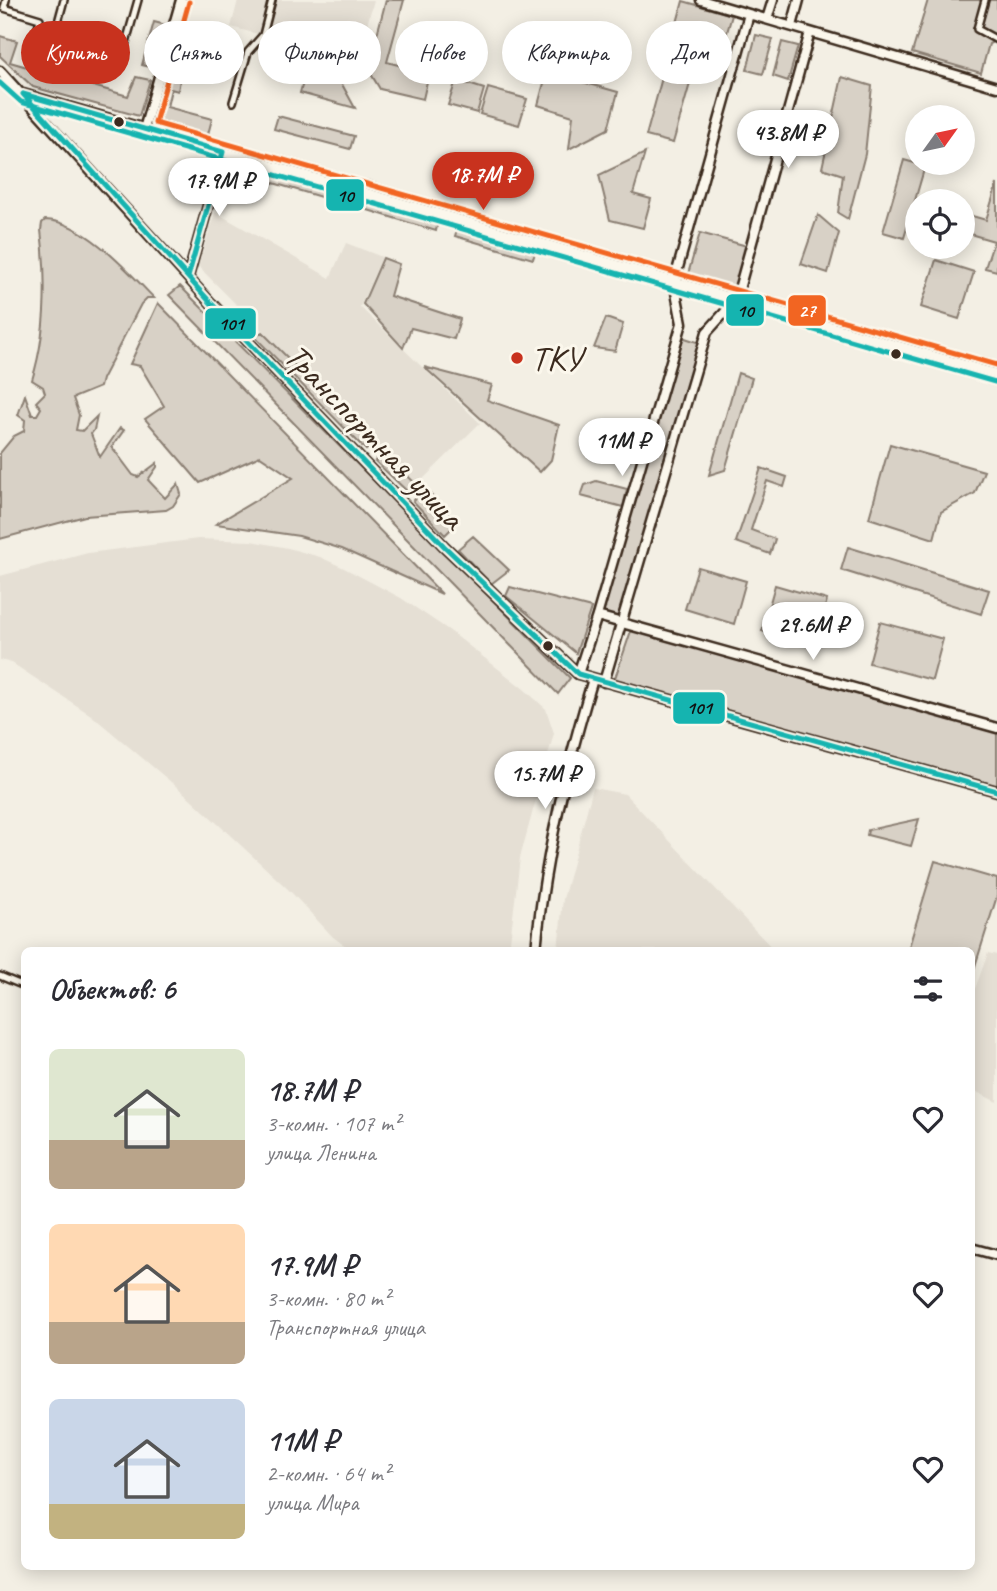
<!DOCTYPE html>
<html lang="ru">
<meta charset="utf-8">
<style>
:root{--surface:#fff;--page:#f7f7f7;--text:#2b2b33;--muted:#7c7c81;--accent:#c8321e}
body{margin:0;font-family:Caveat,sans-serif;background:var(--page);color:var(--text);height:100vh;display:flex;flex-direction:column;font-size:26px;white-space:nowrap}
*{box-sizing:border-box;margin:0}
p{font-size:23px;color:var(--muted)}
.icon{flex:none;width:38px;height:38px;fill:none;stroke:currentColor;stroke-width:2;stroke-linecap:round;stroke-linejoin:round}
.map{position:relative;flex:1;overflow:hidden}
.drawer{position:absolute;left:21px;top:947px;width:954px;height:623px;display:flex;flex-direction:column;background:var(--surface);border-radius:10px;box-shadow:0 4px 18px #0003}
.drawer>*{flex:none}
.top-card{position:absolute;left:21px;top:21px;width:956px;height:63px;display:flex;gap:14px}
.needle{width:46px;rotate:57deg}
.tools{position:absolute;left:905px;top:105px;display:grid;gap:14px}
.tools a{display:grid;place-items:center;width:70px;height:70px;border-radius:50%;background:var(--surface);box-shadow:0 4px 18px #0003;font-size:35px}
.price{position:absolute;translate:-50% -60px;padding:0 16px;border-radius:24px;background:#fff;color:#222;font-size:23px;line-height:46px;filter:drop-shadow(0 2px 4px #0008)}
.price::after{content:'';position:absolute;left:50%;top:42px;width:21px;height:16px;margin-left:-10px;background:inherit;clip-path:polygon(0 0,100% 0,50% 100%)}
.price.active{background:var(--accent);color:#fff}
ul{padding:0;list-style:none}
li{display:flex;align-items:center;gap:21px;height:175px;padding:0 28px}
li span{display:grid;place-items:center;flex:none;width:196px;height:140px;border-radius:10px;color:#555}
li>.icon{margin-inline-start:auto}
span .icon{width:84px;height:84px;fill:#fffc;stroke-width:1}
li b{font-size:30px}
h2{display:flex;justify-content:space-between;align-items:center;height:84px;padding:0 28px;font-size:30px}
.tag{padding:0 24px;border-radius:32px;background:var(--surface);box-shadow:0 4px 18px #0003;font-size:24px;line-height:63px}
.tag.active{background:var(--accent);color:#fff}
.map>svg:first-child{display:block}
.built{fill:#e5dfd4}
.green{fill:#d8d1c6;stroke:#8a7e72;stroke-width:2}
.lines{fill:none;stroke-linecap:round;stroke-linejoin:round}
.street-casing{stroke:#3b2a1e;stroke-width:10}
.secondary-casing{stroke:#3b2a1e;stroke-width:13}
.street{stroke:#fbf7ec;stroke-width:5}
.secondary{stroke:#fbf7ec;stroke-width:8}
.bus-1-casing{stroke:#fbf7ec;stroke-width:10}
.bus-2-casing{stroke:#fbf7ec;stroke-width:10}
.bus-3-casing{stroke:#fbf7ec;stroke-width:10}
.bus-1{stroke:#15b4b0;stroke-width:5}
.bus-2{stroke:#15b4b0;stroke-width:5}
.bus-3{stroke:#f26522;stroke-width:5}
.bus-dot{fill:#3b2a1e;stroke:#fbf7ec;stroke-width:2.5}
.poi-dot{fill:#c8321e;stroke:#fbf7ec;stroke-width:2.5}
.labels{text-anchor:middle;stroke-width:6;stroke-linejoin:round;paint-order:stroke}
.poi-label{font-size:35px;fill:#3b2a1e;stroke:#fbf7ec;text-anchor:start}
.street-label{font-size:35px;fill:#3b2a1e;stroke:#fbf7ec}
.line-badge{stroke:#fbf7ec;stroke-width:2.5}
.badge-label{font-size:19px;text-anchor:middle;font-weight:bold;fill:#fff}
.pale-badge-label{font-size:19px;text-anchor:middle;font-weight:bold;fill:#111}
</style>
<div class="map">
<svg width="997" height="1591" viewBox="0 0 997 1591">
<rect width="100%" height="100%" fill="#f3efe4"/>
<filter id="ink" filterUnits="userSpaceOnUse"><feTurbulence type="fractalNoise" baseFrequency=".0143" numOctaves="2"/><feDisplacementMap in="SourceGraphic" scale="14" xChannelSelector="R" yChannelSelector="G"/><feConvolveMatrix kernelMatrix="1 2 1 2 8 2 1 2 1" color-interpolation-filters="sRGB"/></filter>
<g filter="url(#ink)">
<path class="built" d="M238,0H374L357,60L231,27Z
M215,212L330,278L346,243L382,257L360,307L480,423L416,486L198,266Z
M198,539L251,541L288,548L320,557L344,568L401,598L450,631L524,689L546,709L554,733L520,858L509,950H351L333,937L290,891L190,798L91,715L12,663L0,660V576L88,553Z
M593,788L625,794L774,950H558L563,899Z
M988,953L997,955V1102L971,1089V1000Z"/>
<path class="green" d="M386,0H404L387,62L429,73L423,99L380,89L368,69Z
M928,0H997V40L989,44L981,73L912,53Z
M683,1L732,15L726,36L701,45L673,143L646,136Z
M154,22L166,25L154,68L142,65Z
M756,35L773,39L763,74L747,70Z
M0,36L17,41L10,62L128,96L136,77L150,80L139,116L33,87L0,56Z
M782,42L798,46L788,81L773,76Z
M311,53L327,57L355,108L300,93Z
M547,72L618,92L608,129L569,149L573,116L538,105Z
M167,77L180,80L178,91L171,89L167,107L212,119L207,138L154,124Z
M842,77L872,86L865,154L848,219L838,213L843,175L822,168Z
M456,80L484,89L477,113L448,105Z
M488,88L527,99L519,125L480,114Z
M278,116L354,136L350,149L274,129Z
M645,153L633,194L651,199L643,228L610,220L599,175Z
M279,155L351,176L348,184L276,164Z
M904,160L925,166L904,238L883,232Z
M273,172L351,196L348,205L270,182Z
M367,180L445,204L442,213L364,190Z
M997,184V271L985,268L994,241L963,232L962,213L986,220Z
M360,198L438,221L436,231L358,207Z
M818,215L839,233L828,273L801,264Z
M45,220C84,221 129,272 154,298H147L141,304L102,379L100,387L73,398L79,415L76,430L82,431L97,416L94,430L91,434L100,457L120,428L124,430L112,447L133,475L138,477L157,463V467L148,480L165,498L178,484L181,494L173,506L166,510L85,516L0,539V453L14,436L24,431L25,420L18,415L25,395L32,415H37L41,408L36,402L45,393L43,387L32,380C47,332 47,280 41,230L42,223Z
M458,226L536,250L533,259L455,236Z
M700,233L747,246L735,288L688,274Z
M383,258L399,264L390,296L460,319L454,339L411,328L403,348L363,304Z
M936,260L974,272L959,319L921,307Z
M180,286L570,678L558,694L169,295Z
M158,303L442,594L342,549L299,536L216,524L293,478L260,456L200,483L145,419L164,406L140,366L130,364Z
M606,318L623,324L615,351L594,348Z
M262,332L373,443L366,450L255,337Z
M682,337L700,343L619,617L601,613Z
M424,367L492,385L487,400L559,425L551,460L540,472Z
M738,373L752,378L725,470L709,475Z
M890,444L984,471L975,493L941,512L934,539L869,518Z
M383,452L418,486L410,494L375,461Z
M761,468L787,477L784,487L767,481L751,530L775,539L770,554L736,542Z
M596,481L627,489L623,507L581,496L585,485Z
M425,489L457,523L445,535L413,501Z
M473,536L509,570L491,584L458,549Z
M848,547L989,590L981,614L841,570Z
M698,567L746,581L734,624L685,609Z
M775,585L827,600L814,646L762,631Z
M510,587L591,608L576,653L506,596Z
M880,622L943,639L932,680L869,663Z
M632,628L997,731V786L614,681Z
M919,819L911,846L867,835L868,830Z
M935,861L997,879V896L971,979V950H908Z"/>
<g class="lines">
<g class="street-casing">
<path id="street" d="M6,0L4,8L40,19L34,44L119,67L138,0
M985,0L977,29L997,40
M51,48L64,0
M233,102L248,52L263,35L272,0
M0,976L24,986"/>
</g>
<g class="secondary-casing">
<path id="secondary" d="M701,0L997,87
M767,19L773,0
M792,26L799,0
M0,71L211,303L444,546L578,674L997,791
M23,94L997,374
M144,129L181,0
M188,277L223,152
M597,616L997,728
M578,674L597,616L682,323L674,282L749,14
M604,682L707,332L736,300L810,32
M536,950C544,861 567,764 593,679
M971,1248L997,1255"/>
</g>
<use href="#street" class="street"/>
<use href="#secondary" class="secondary"/>
<g class="bus-1-casing">
<path id="bus-1" d="M23,94L211,303L444,546L578,674L997,791
M23,94L223,152L188,277"/>
</g>
<g class="bus-2-casing">
<path id="bus-2" d="M0,83L21,102L995,382"/>
</g>
<g class="bus-3-casing">
<path id="bus-3" d="M189,2L155,123L997,365"/>
</g>
<use href="#bus-1" class="bus-1"/>
<use href="#bus-2" class="bus-2"/>
<use href="#bus-3" class="bus-3"/>
</g>
</g>
<g class="bus-dot">
<circle cx="119" cy="122" r="6"/>
<circle cx="896" cy="354" r="6"/>
<circle cx="548" cy="646" r="6"/>
</g>
<circle class="poi-dot" cx="517" cy="358" r="7"/>
<g class="labels">
<g class="poi-label">
<text x="531" y="370">ТКУ</text>
</g>
<g class="street-label">
<text transform="translate(375 436) rotate(46)" y="12">Транспортная улица</text>
</g>
</g>
<g class="line-badge">
<rect x="325" y="178" width="40" height="34" rx="7" fill="#15b4b0"/>
<rect x="725" y="293" width="40" height="34" rx="7" fill="#15b4b0"/>
<rect x="787" y="294" width="40" height="33" rx="7" fill="#f26522"/>
<rect x="204" y="307" width="53" height="33" rx="7" fill="#15b4b0"/>
<rect x="672" y="691" width="54" height="34" rx="7" fill="#15b4b0"/>
</g>
<g class="badge-label">
<text x="807" y="317">27</text>
</g>
<g class="pale-badge-label">
<text x="345" y="202">10</text>
<text x="745" y="317">10</text>
<text x="231" y="330">101</text>
<text x="699" y="714">101</text>
</g>
</svg>
<div class="tools">
<a><svg class="needle" viewBox="-14 -14 28 28"><path d="M0-13l5 13h-10z" fill="#e53935"/><path d="M0 13l5-13h-10z" fill="#7c7c81"/></svg></a>
<a><svg class="icon" aria-label="locate" viewBox="0 0 24 24"><circle cx="12" cy="12" r="6"/><path d="M12 2v4M12 18v4M2 12h4M18 12h4"/></svg></a>
</div>
<b class="price" style="left:788px;top:170px">43.8M ₽</b>
<b class="price active" style="left:483px;top:212px">18.7M ₽</b>
<b class="price" style="left:219px;top:218px">17.9M ₽</b>
<b class="price" style="left:622px;top:478px">11M ₽</b>
<b class="price" style="left:813px;top:662px">29.6M ₽</b>
<b class="price" style="left:545px;top:811px">15.7M ₽</b>
<div class="top-card">
<a class="tag active">Купить</a>
<a class="tag">Снять</a>
<a class="tag">Фильтры</a>
<a class="tag">Новое</a>
<a class="tag">Квартира</a>
<a class="tag">Дом</a>
</div>
<section class="drawer">
<h2>Объектов: 6<svg class="icon" aria-label="filters" viewBox="0 0 24 24"><path d="M4 7h16M4 17h16"/><circle cx="9" cy="7" r="2"/><circle cx="15" cy="17" r="2"/></svg></h2>
<ul>
<li><span style="background:linear-gradient(#dfe7d0 65%,#b9a48a 0)"><svg class="icon" aria-label="home" viewBox="0 0 24 24"><path d="M3 11l9-7 9 7M6 9v11h12V9"/></svg></span><div><b>18.7M ₽</b><p>3-комн. · 107 m²</p><p>улица Ленина</p></div><svg class="icon" aria-label="heart" viewBox="0 0 24 24"><path d="M12 20l-8-8c-3-5 5-10 8-4 3-6 11-1 8 4z"/></svg></li>
<li><span style="background:linear-gradient(#ffd9b3 70%,#b9a48a 0)"><svg class="icon" aria-label="home" viewBox="0 0 24 24"><path d="M3 11l9-7 9 7M6 9v11h12V9"/></svg></span><div><b>17.9M ₽</b><p>3-комн. · 80 m²</p><p>Транспортная улица</p></div><svg class="icon" aria-label="heart" viewBox="0 0 24 24"><path d="M12 20l-8-8c-3-5 5-10 8-4 3-6 11-1 8 4z"/></svg></li>
<li><span style="background:linear-gradient(#c9d6e8 75%,#c2b280 0)"><svg class="icon" aria-label="home" viewBox="0 0 24 24"><path d="M3 11l9-7 9 7M6 9v11h12V9"/></svg></span><div><b>11M ₽</b><p>2-комн. · 64 m²</p><p>улица Мира</p></div><svg class="icon" aria-label="heart" viewBox="0 0 24 24"><path d="M12 20l-8-8c-3-5 5-10 8-4 3-6 11-1 8 4z"/></svg></li>
</ul>
</section>
</div>
